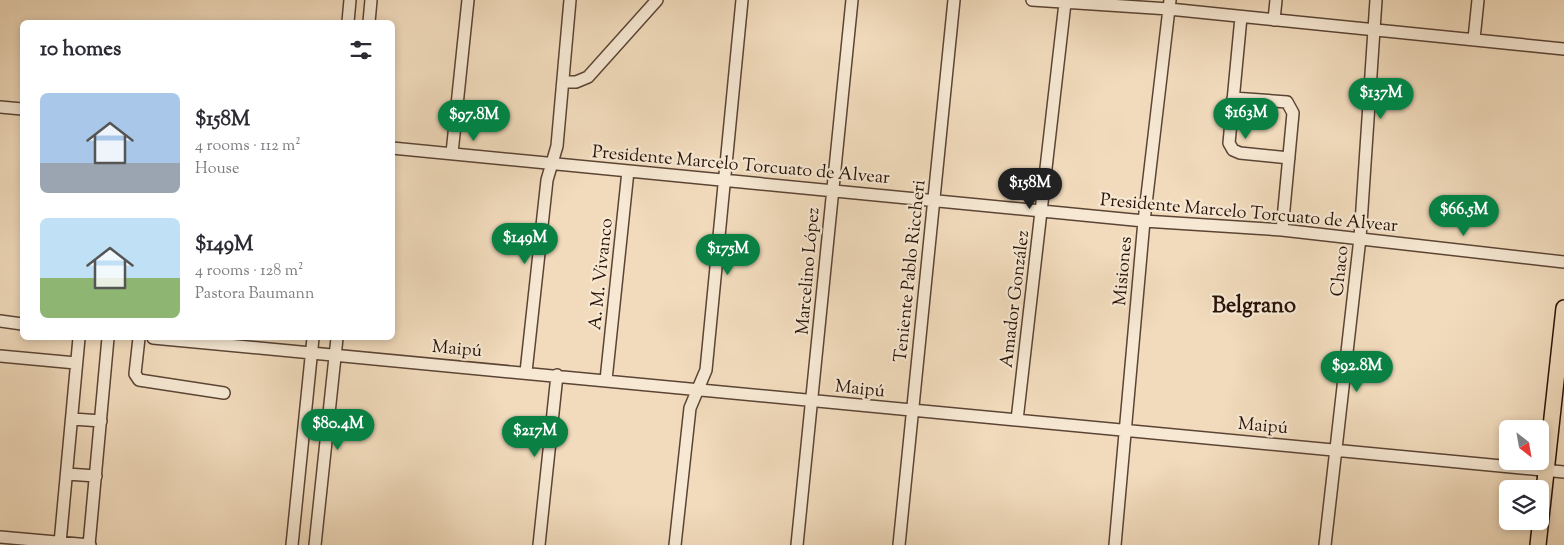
<!DOCTYPE html>
<meta charset="utf-8">
<style>
:root{--surface:#fff;--page:#f2f2f3;--text:#2b2b33;--muted:#7c7c81;--accent:#0b8043}
body{margin:0;font-family:"Sorts Mill Goudy",serif;background:var(--page);color:var(--text);height:100vh;display:flex;flex-direction:column;font-size:19px;white-space:nowrap}
*{box-sizing:border-box;margin:0}
p{font-size:16px;color:var(--muted)}
.icon{flex:none;width:28px;height:28px;fill:none;stroke:currentColor;stroke-width:2;stroke-linecap:round;stroke-linejoin:round}
.map{position:relative;flex:1;overflow:hidden}
.drawer{position:absolute;left:20px;top:20px;width:375px;height:320px;display:flex;flex-direction:column;background:var(--surface);border-radius:8px;box-shadow:0 2px 8px #0003}
.drawer>*{flex:none}
.needle{width:32px;rotate:149deg}
.tools{position:absolute;left:1499px;top:420px;display:grid;gap:10px}
.tools a{display:grid;place-items:center;width:50px;height:50px;border-radius:8px;background:var(--surface);box-shadow:0 2px 8px #0003;font-size:25px}
.price{position:absolute;translate:-50% -42px;padding:0 11px;border-radius:18px;background:var(--accent);color:#fff;font-size:16px;line-height:32px;filter:drop-shadow(0 1px 2px #0008)}
.price::after{content:'';position:absolute;left:50%;top:30px;width:15px;height:11px;margin-left:-8px;background:inherit;clip-path:polygon(0 0,100% 0,50% 100%)}
.price.current{background:#222;color:#fff}
ul{padding:0;list-style:none}
li{display:flex;align-items:center;gap:15px;height:125px;padding:0 20px}
li span{display:grid;place-items:center;flex:none;width:140px;height:100px;border-radius:8px;color:#555}
li>.icon{margin-inline-start:auto}
span .icon{width:60px;height:60px;fill:#fffc;stroke-width:1}
li b{font-size:21px}
h2{display:flex;justify-content:space-between;align-items:center;height:60px;padding:0 20px;font-size:21px}
.map>svg:first-child{display:block}
.lines{fill:none;stroke-linecap:round;stroke-linejoin:round}
.minor-casing{stroke:#5b4435;stroke-width:14}
.major-casing{stroke:#291208;stroke-width:18}
.minor{stroke:#f6e8d3;stroke-width:11}
.major{stroke:#f1dbbc;stroke-width:15}
.labels{text-anchor:middle;stroke-width:4.5;stroke-linejoin:round;paint-order:stroke}
.street-label{font-size:18px;fill:#291208;stroke:#f6e8d3}
.district-label{font-size:22px;font-weight:bold;fill:#291208;stroke:#f6e8d3}
</style>
<div class="map">
<svg width="1564" height="545" viewBox="0 0 1564 545">
<rect width="100%" height="100%" fill="#f1dbbc"/>
<filter id="stains"><feTurbulence type="fractalNoise" baseFrequency=".004" numOctaves="4"/><feColorMatrix values="0 0 0 0 .2 0 0 0 0 .09 0 0 0 0 .02 0 0 0 .5 -.17"/></filter>
<radialGradient id="worn" r=".72"><stop offset=".6" stop-color="#630" stop-opacity="0"/><stop offset="1" stop-color="#630" stop-opacity=".3"/></radialGradient>
<g class="lines">
<g class="minor-casing">
<path id="minor" d="M1032,0L1169,9L1564,49
M1241,17L1229,143L1233,150L1240,153L1289,158
M1274,20L1276,0
M348,22L350,0
M369,22L371,0
M1474,39L1478,0
M563,82H576L588,77L657,0
M1233,98L1287,102L1293,113L1282,230
M0,107L22,109
M392,148L1144,221L1282,230L1564,262
M452,153L468,0
M0,321L22,324
M139,338L135,374L139,380L224,393
M153,338L1564,472
M0,356L76,363
M526,372L547,180L557,146L570,0
M606,380L628,171
M73,419L101,421
M1017,420L1065,3
M67,474L96,476
M0,537L90,545
M60,543L79,338
M89,545L108,338
M292,545L313,338
M315,545L337,338
M539,545L557,375
M675,545L690,408L706,370L742,0
M797,545L852,0
M899,545L954,0
M1115,545L1144,221L1170,0
M1325,545L1360,238L1376,0"/>
</g>
<g class="major-casing">
<path id="major" d="M1538,545L1564,308"/>
</g>
<use href="#minor" class="minor"/>
<use href="#major" class="major"/>
</g>
<g class="labels">
<g class="street-label">
<text transform="translate(741 164) rotate(5)" y="6">Presidente Marcelo Torcuato de Alvear</text>
<text transform="translate(1249 212) rotate(5)" y="6">Presidente Marcelo Torcuato de Alvear</text>
<text transform="translate(807 271) rotate(-85)" y="6">Marcelino López</text>
<text transform="translate(909 271) rotate(-84)" y="6">Teniente Pablo Riccheri</text>
<text transform="translate(1122 271) rotate(-85)" y="6">Misiones</text>
<text transform="translate(1339 271) rotate(-84)" y="6">Chaco</text>
<text transform="translate(600 274) rotate(-84)" y="6">A. M. Vivanco</text>
<text transform="translate(1014 299) rotate(-83)" y="6">Amador González</text>
<text transform="translate(457 348) rotate(5)" y="6">Maipú</text>
<text transform="translate(860 388) rotate(6)" y="6">Maipú</text>
<text transform="translate(1263 425) rotate(5)" y="6">Maipú</text>
</g>
<g class="district-label">
<text x="1254" y="312">Belgrano</text>
</g>
</g>
<rect width="100%" height="100%" filter="url(#stains)"/>
<rect width="100%" height="100%" fill="url(#worn)"/>
</svg>
<div class="tools">
<a><svg class="needle" viewBox="-14 -14 28 28"><path d="M0-13l5 13h-10z" fill="#e53935"/><path d="M0 13l5-13h-10z" fill="#7c7c81"/></svg></a>
<a><svg class="icon" aria-label="layers" viewBox="0 0 24 24"><path d="M12 4l9 5-9 5-9-5zM3 14l9 5 9-5"/></svg></a>
</div>
<b class="price" style="left:1381px;top:120px">$137M</b>
<b class="price" style="left:1246px;top:140px">$163M</b>
<b class="price" style="left:474px;top:142px">$97.8M</b>
<b class="price current" style="left:1030px;top:210px">$158M</b>
<b class="price" style="left:1464px;top:237px">$66.5M</b>
<b class="price" style="left:525px;top:265px">$149M</b>
<b class="price" style="left:728px;top:276px">$175M</b>
<b class="price" style="left:1357px;top:393px">$92.8M</b>
<b class="price" style="left:338px;top:451px">$80.4M</b>
<b class="price" style="left:535px;top:458px">$217M</b>
<section class="drawer">
<h2>10 homes<svg class="icon" aria-label="filters" viewBox="0 0 24 24"><path d="M4 7h16M4 17h16"/><circle cx="9" cy="7" r="2"/><circle cx="15" cy="17" r="2"/></svg></h2>
<ul>
<li><span style="background:linear-gradient(#a9c7e8 70%,#9aa5b1 0)"><svg class="icon" aria-label="home" viewBox="0 0 24 24"><path d="M3 11l9-7 9 7M6 9v11h12V9"/></svg></span><div><b>$158M</b><p>4 rooms · 112 m²</p><p>House</p></div></li>
<li><span style="background:linear-gradient(#bfe0f5 60%,#8fb573 0)"><svg class="icon" aria-label="home" viewBox="0 0 24 24"><path d="M3 11l9-7 9 7M6 9v11h12V9"/></svg></span><div><b>$149M</b><p>4 rooms · 128 m²</p><p>Pastora Baumann</p></div></li>
</ul>
</section>
</div>
